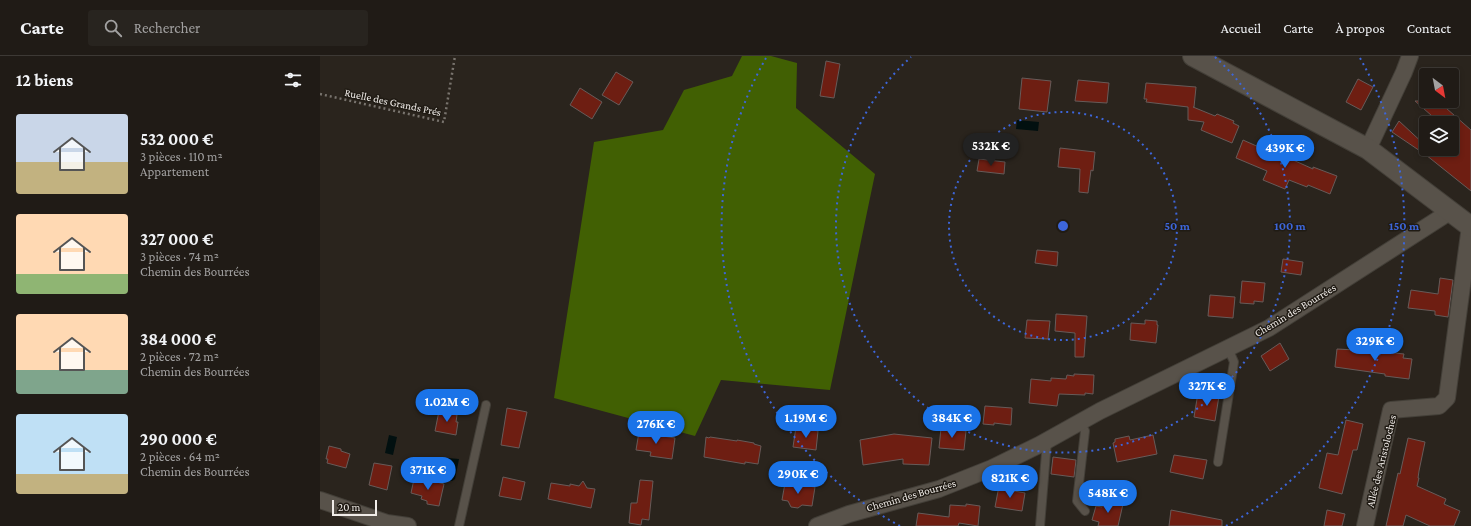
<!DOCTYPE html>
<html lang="fr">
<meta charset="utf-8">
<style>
:root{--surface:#201b16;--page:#28241f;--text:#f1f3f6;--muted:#a2a1a1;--line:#3d3935;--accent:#1a73e8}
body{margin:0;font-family:"Crimson Pro",serif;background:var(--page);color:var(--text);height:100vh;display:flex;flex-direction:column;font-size:15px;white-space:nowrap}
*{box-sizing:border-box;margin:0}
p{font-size:13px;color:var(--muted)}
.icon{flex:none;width:22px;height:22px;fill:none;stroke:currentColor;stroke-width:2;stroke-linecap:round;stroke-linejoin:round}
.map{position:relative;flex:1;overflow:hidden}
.panel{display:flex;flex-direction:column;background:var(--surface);width:320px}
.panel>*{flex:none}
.needle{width:26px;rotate:148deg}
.controls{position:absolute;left:1099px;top:12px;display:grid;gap:8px}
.controls a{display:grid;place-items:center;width:40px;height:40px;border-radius:4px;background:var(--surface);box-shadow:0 2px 6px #0003,0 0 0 1px var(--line);font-size:20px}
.scale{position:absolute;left:12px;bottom:10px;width:45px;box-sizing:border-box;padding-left:4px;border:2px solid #f0ece8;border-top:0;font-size:11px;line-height:14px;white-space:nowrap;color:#f0ece8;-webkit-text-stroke:3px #201b14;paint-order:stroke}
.price{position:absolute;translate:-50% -34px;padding:0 9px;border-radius:14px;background:var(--accent);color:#fff;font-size:13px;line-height:26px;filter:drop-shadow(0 1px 2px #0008)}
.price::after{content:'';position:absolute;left:50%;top:24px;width:12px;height:9px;margin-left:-6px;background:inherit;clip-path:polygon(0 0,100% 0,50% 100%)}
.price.current{background:#222;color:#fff}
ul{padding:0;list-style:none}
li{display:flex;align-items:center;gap:12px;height:100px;padding:0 16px}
li span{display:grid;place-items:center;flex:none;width:112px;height:80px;border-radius:4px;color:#555}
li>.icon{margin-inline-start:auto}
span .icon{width:48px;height:48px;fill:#fffc;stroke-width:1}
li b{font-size:17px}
h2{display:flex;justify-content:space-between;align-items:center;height:48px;padding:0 16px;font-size:17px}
header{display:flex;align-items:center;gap:24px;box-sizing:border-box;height:56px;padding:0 20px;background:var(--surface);border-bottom:1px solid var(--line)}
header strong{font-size:19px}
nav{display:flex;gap:22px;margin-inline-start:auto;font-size:14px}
.search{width:280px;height:36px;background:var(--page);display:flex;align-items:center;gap:10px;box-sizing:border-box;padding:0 14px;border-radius:4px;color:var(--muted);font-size:15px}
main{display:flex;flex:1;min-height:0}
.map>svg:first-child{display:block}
.forest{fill:#416003}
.water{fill:#021010}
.building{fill:#6e1e12;stroke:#675b59}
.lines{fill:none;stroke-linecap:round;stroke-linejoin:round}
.service-casing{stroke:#433f38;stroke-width:10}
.minor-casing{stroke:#433f38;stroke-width:18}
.tertiary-casing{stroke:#433f38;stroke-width:22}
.path{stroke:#79746e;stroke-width:2.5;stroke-dasharray:2 3;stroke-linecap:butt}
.service{stroke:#58524a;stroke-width:8}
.minor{stroke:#58524a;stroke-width:16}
.tertiary{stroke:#58524a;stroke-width:20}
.ring{fill:none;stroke:#3d66da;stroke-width:2;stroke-dasharray:2 4}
.labels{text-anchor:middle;stroke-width:3;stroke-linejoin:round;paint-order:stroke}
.street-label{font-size:11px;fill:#f0ece8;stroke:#201b14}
.centre{fill:#3d66da;stroke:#201b14;stroke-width:2}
.ring-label{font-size:12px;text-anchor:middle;font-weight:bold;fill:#3d66da;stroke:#201b14;stroke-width:3;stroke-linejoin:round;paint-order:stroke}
</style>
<header>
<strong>Carte</strong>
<div class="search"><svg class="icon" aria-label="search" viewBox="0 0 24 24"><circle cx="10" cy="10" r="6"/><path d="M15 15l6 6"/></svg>Rechercher</div>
<nav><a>Accueil</a><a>Carte</a><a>À propos</a><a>Contact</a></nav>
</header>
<main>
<section class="panel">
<h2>12 biens<svg class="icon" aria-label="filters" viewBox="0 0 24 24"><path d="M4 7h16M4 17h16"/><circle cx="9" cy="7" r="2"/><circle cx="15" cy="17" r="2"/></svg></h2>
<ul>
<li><span style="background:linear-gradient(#c9d6e8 60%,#c2b280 0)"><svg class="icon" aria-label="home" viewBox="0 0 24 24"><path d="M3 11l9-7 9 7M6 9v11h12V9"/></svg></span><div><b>532 000 €</b><p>3 pièces · 110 m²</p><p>Appartement</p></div></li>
<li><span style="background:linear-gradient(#ffd9b3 75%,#8fb573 0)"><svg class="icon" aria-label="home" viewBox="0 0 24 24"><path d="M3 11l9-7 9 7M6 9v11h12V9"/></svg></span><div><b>327 000 €</b><p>3 pièces · 74 m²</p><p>Chemin des Bourrées</p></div></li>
<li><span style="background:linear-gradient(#ffd9b3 70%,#7fa58c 0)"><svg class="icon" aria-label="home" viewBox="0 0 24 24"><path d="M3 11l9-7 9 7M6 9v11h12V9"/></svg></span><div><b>384 000 €</b><p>2 pièces · 72 m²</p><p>Chemin des Bourrées</p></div></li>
<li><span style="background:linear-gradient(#bfe0f5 75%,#c2b280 0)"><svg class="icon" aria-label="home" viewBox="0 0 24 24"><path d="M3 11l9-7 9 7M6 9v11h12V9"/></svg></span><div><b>290 000 €</b><p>2 pièces · 64 m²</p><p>Chemin des Bourrées</p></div></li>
</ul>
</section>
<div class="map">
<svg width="1151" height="470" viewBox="0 0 1151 470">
<rect width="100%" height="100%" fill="#2a241d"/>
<path class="forest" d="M422,0H451L477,7L476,52L555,118L510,334L401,324L375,380L234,342L274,86L343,74L364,34L412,20Z"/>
<path class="water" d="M697,64L719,66L718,75L696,73Z
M69,379L77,381L73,399L65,397Z
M128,402L139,403L135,423L132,425L125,424L124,420Z"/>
<path class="building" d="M506,5L520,8L514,42L500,40Z
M296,16L313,26L299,49L282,39Z
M702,22L731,25L727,56L699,53Z
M1038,23L1053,31L1041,54L1026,46Z
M758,24L789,27L787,47L755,45Z
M826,27L876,31L874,51H873L895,60L897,58L914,65L913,67L919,70L912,87L881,74L884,66L868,64V51L826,46L827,43H824Z
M260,32L282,46L272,63L250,49Z
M1095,45H1118L1151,74V135L1106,99L1072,76L1079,65L1106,90V93H1132V67H1120Z
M923,84L941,92L942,90L993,113V111L1017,120L1010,138L988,129L987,131L969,124L965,133L943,124L947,115L916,102Z
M740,92L775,96L773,115L771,114L768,137L759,136L760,113L738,111Z
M659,103L685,106L684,118L657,115Z
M717,194L738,196L737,210L715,207Z
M963,203L983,206L981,219L961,216Z
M1120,222L1133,224L1128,261L1115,259V255L1088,252L1091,234L1118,238Z
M922,225L945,227L943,246L934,245V248L920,247Z
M890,239L915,241L913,262L888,260Z
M736,258L767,260L764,301H755V277L735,275Z
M707,264L730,265L728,283L705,282Z
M825,264L837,265V269H838L836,287L810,284L811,267L825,268Z
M960,287L969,303L950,315L941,300Z
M1017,293L1036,294V293L1084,298L1083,302L1092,303L1089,323L1065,320V318L1015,311Z
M754,318L774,319L773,338L765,337V339L739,338L737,350L709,347L711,323L731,325V322L746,323L747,319L754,320Z
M878,337L899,340L895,365L874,361Z
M665,350L692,352L691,369L674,367V369L663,368Z
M187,352L207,356L199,392L181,389Z
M119,355L137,359L136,366H138L136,379L115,375Z
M1026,364L1043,368L1037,394H1033L1022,438L999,432L1007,397L1018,399Z
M476,371L498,375L496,394L473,391Z
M621,372L646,375L644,394L619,392Z
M319,376L355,382L352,403L330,400L331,396L316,394Z
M574,378L612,382L609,409L583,408V403L543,409L540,384Z
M833,379L837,398L797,406L793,387L795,386V383L809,380L810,384Z
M386,381L389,382L390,381L417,385V384L434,387V388L441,390L438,408L425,406V408L384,401Z
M1088,382L1105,386L1099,415L1098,422H1099L1097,430L1126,443L1124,448L1140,455L1134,470H1110L1086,459L1083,470H1066L1078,417L1080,418Z
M9,390L21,393V395L30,398L26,412L7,407L8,403H6Z
M854,399L887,404L883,423L850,416Z
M733,401L756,404L754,421L731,418Z
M54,407L72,410L67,434L49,429Z
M183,421L205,426L201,444L179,440Z
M94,423L105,425L106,423L124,428L119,450L107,448V445L101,443L102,440L91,437Z
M320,424L333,425L329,464L322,463L321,469L309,467L311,447H317Z
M263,425L267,432L275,433L271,452L228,443L231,427L250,430V428L259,430Z
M465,427L495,431L492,450L482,449L478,452L471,451L468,445L462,444Z
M679,430L694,432V435L705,437L702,455L675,451Z
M784,443L803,448L798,470H778L779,466L772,464L776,450L782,451Z
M646,448L660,450L658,470L639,467L638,470H596L598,457L629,461L630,449L646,450Z
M851,454L902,464V470H849Z
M1007,454L1025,458L1022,470H1004Z"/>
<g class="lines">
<g class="service-casing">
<path id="service" d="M760,366L765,375L757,445L765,455
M898,406L914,306L908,292
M139,470L166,349
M720,470L727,385"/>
</g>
<g class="minor-casing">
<path id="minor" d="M1048,93L1084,16L1090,0
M0,444L67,467L88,470
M497,470L529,458L619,433L672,412L719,389L780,355L949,272L1131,155
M1045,470L1071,354L1119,350L1127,342L1150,170"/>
</g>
<g class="tertiary-casing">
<path id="tertiary" d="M873,0L1048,93L1151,171"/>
</g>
<path class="path" d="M0,38L124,66L135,0"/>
<use href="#service" class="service"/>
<use href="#minor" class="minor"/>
<use href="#tertiary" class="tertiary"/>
</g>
<g class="ring">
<circle cx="743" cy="170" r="114"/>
<path d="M895 1A227 227 0 1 1 591 1"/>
<path d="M580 470A341 341 0 0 1 446 2M1040 2A341 341 0 0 1 906 470"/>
</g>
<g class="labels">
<g class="street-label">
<text transform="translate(73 46) rotate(12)" y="4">Ruelle des Grands Prés</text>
<text transform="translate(975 254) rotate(-31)" y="4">Chemin des Bourrées</text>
<text transform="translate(1061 405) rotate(-76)" y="4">Allée des Aristoloches</text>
<text transform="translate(591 439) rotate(-16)" y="4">Chemin des Bourrées</text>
</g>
</g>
<circle cx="743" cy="170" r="6" class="centre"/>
<g class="ring-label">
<text x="857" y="174">50 m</text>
<text x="970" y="174">100 m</text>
<text x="1084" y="174">150 m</text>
</g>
</svg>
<div class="controls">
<a><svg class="needle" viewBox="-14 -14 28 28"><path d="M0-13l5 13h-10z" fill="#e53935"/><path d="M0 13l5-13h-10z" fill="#a2a1a1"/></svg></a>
<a><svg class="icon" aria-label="layers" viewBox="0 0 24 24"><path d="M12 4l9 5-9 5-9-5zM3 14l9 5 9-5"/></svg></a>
</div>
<div class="scale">20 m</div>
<b class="price current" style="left:671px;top:111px">532K €</b>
<b class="price" style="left:965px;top:113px">439K €</b>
<b class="price" style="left:1055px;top:306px">329K €</b>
<b class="price" style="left:887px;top:351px">327K €</b>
<b class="price" style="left:127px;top:367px">1.02M €</b>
<b class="price" style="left:486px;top:383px">1.19M €</b>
<b class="price" style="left:632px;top:383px">384K €</b>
<b class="price" style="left:336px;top:389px">276K €</b>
<b class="price" style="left:108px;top:435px">371K €</b>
<b class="price" style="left:478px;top:439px">290K €</b>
<b class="price" style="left:690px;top:443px">821K €</b>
<b class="price" style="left:788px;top:458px">548K €</b>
</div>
</main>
